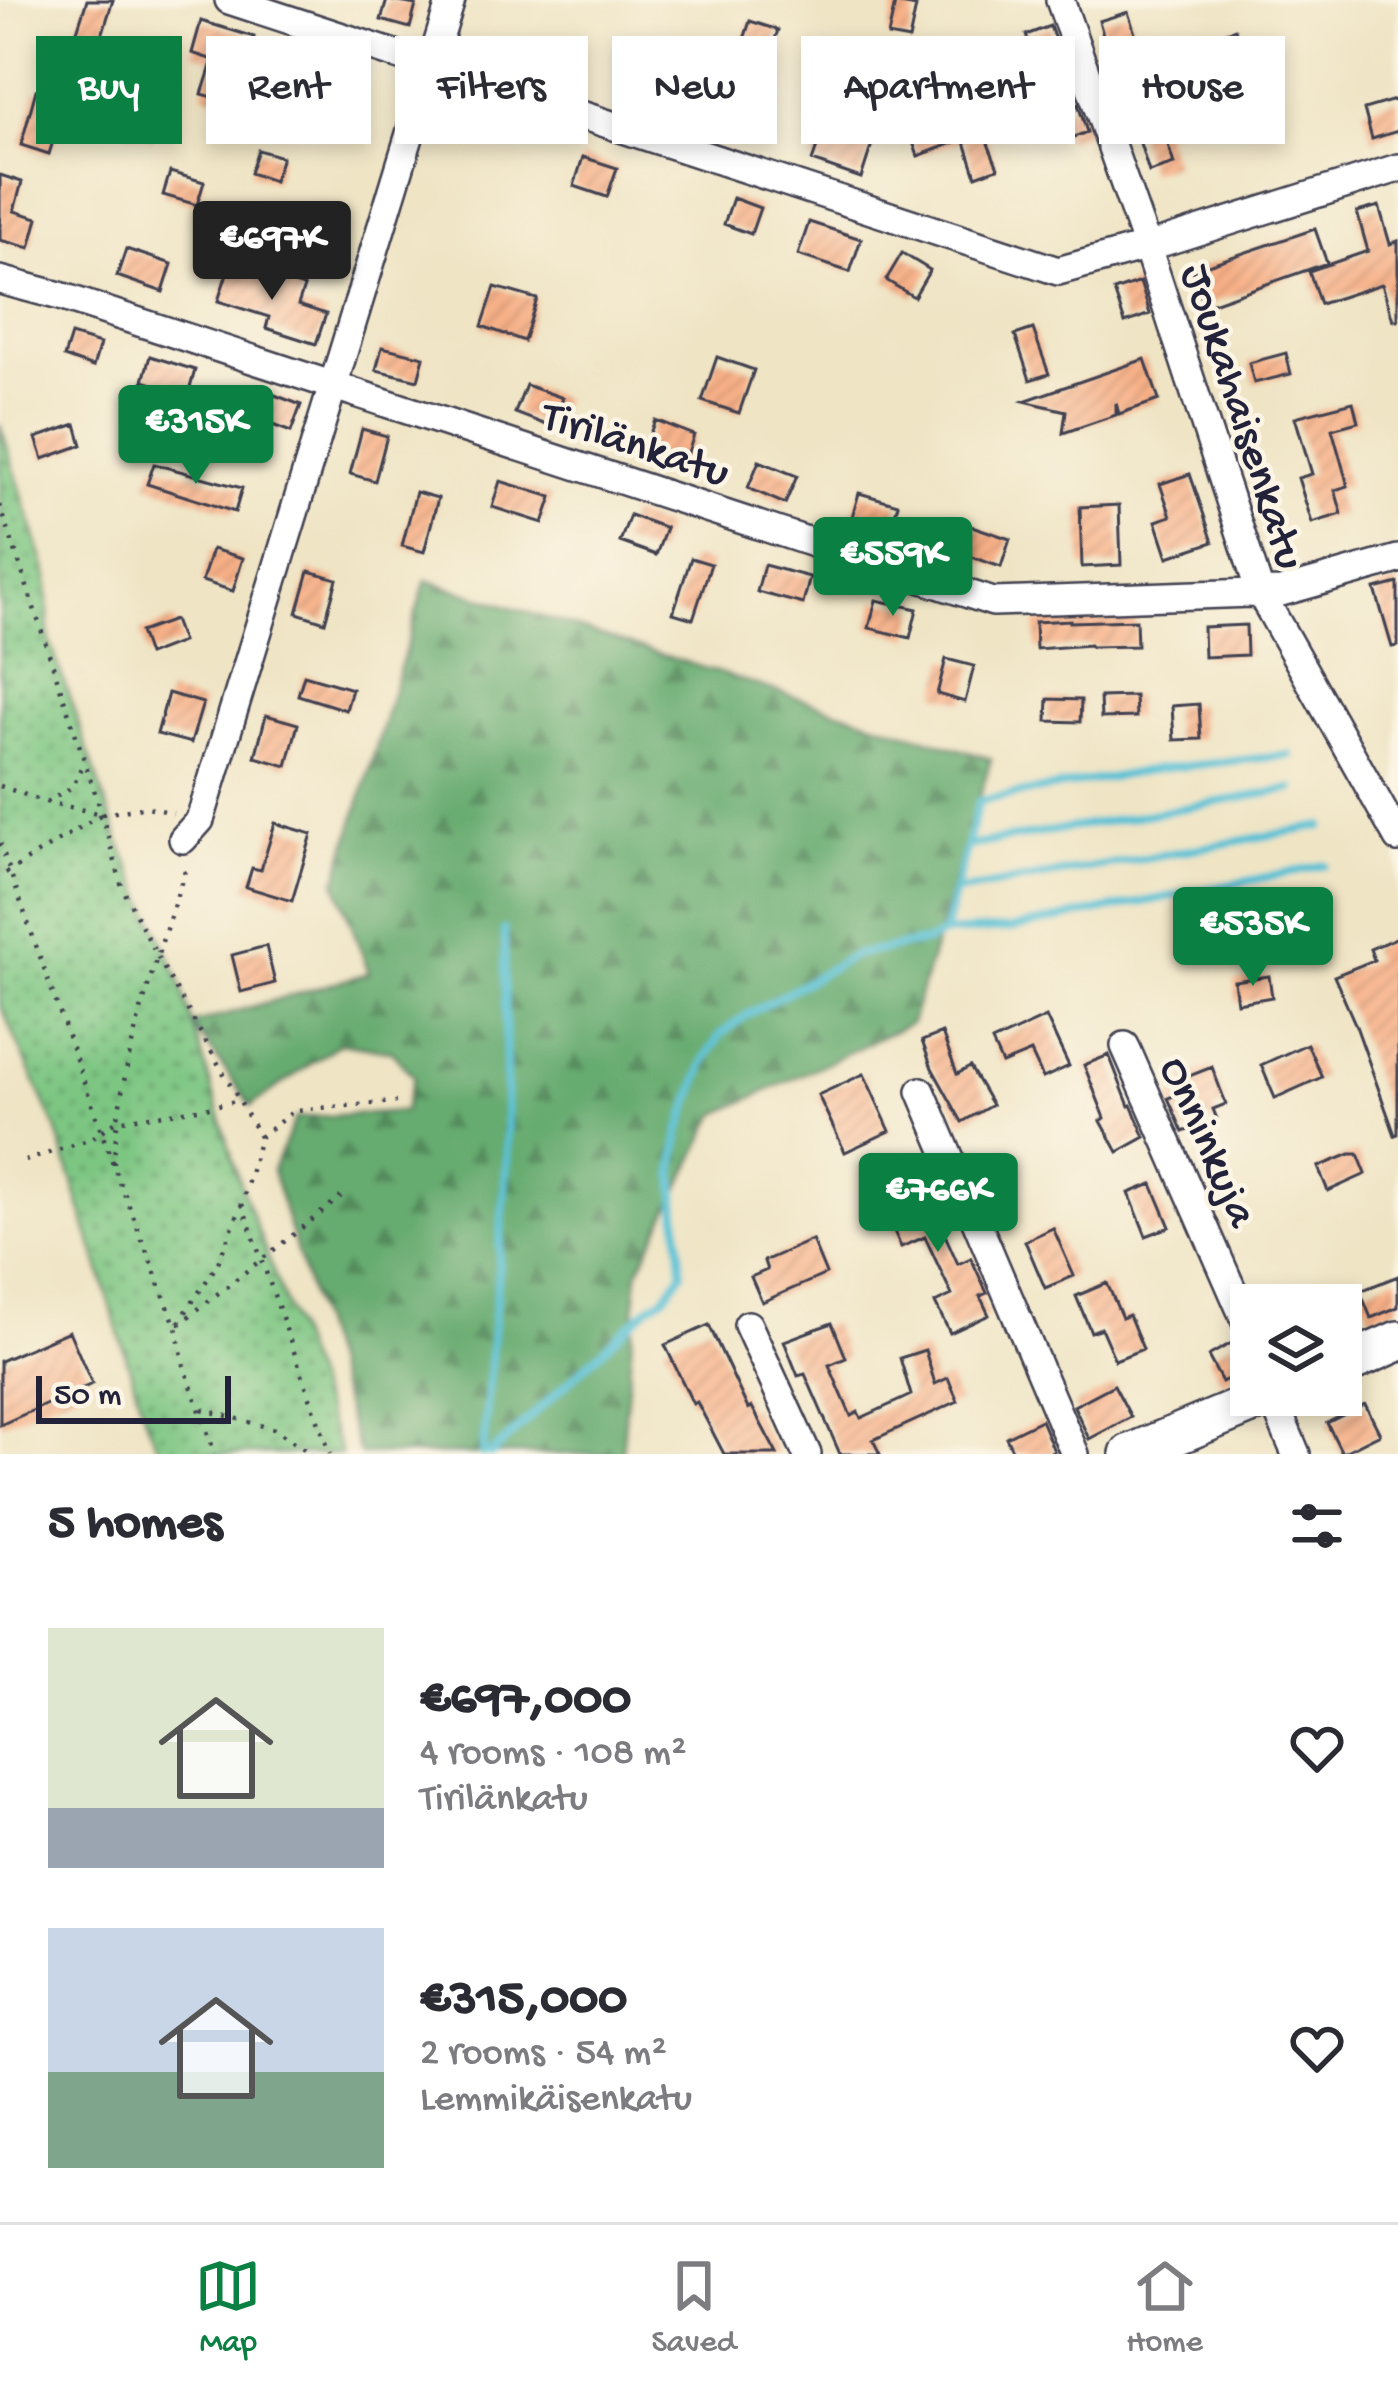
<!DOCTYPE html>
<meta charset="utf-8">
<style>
:root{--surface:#fff;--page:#f7f7f7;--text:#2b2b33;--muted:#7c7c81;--line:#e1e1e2;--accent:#0b8043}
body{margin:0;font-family:"Gochi Hand",sans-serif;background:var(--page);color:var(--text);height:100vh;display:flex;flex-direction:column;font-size:45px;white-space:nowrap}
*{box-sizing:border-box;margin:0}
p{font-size:39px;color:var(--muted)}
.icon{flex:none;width:66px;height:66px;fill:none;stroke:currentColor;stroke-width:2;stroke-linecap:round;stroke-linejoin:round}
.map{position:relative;height:1454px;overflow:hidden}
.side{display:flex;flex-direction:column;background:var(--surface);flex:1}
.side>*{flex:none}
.banner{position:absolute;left:36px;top:36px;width:1326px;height:108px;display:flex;gap:24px}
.buttons{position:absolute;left:1230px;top:1284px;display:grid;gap:24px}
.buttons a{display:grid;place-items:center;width:132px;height:132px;border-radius:0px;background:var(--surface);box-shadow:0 6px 18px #0003;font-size:60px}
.scale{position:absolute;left:36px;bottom:30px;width:195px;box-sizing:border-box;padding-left:12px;border:6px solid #22223b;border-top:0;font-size:33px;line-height:42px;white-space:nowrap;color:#22223b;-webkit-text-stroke:9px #fcf5e5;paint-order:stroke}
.price{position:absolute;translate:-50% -102px;padding:0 27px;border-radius:12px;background:var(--accent);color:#fff;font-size:39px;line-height:78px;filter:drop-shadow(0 3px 6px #0008)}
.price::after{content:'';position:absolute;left:50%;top:72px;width:36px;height:27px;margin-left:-18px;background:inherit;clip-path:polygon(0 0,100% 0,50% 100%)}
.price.selected{background:#222;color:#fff}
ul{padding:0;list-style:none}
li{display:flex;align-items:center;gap:36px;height:300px;padding:0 48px}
li span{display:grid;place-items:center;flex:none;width:336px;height:240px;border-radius:0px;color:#555}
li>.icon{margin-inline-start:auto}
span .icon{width:144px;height:144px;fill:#fffc;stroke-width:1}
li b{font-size:51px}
h2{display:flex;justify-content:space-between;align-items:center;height:144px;padding:0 48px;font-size:51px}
.tag{padding:0 42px;border-radius:0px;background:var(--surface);box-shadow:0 6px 18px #0003;font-size:42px;line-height:108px}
.tag.selected{background:var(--accent);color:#fff}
.dock{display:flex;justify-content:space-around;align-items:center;height:168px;border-top:3px solid var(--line);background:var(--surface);font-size:33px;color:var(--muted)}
.dock a{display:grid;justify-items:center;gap:6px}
.dock .selected{color:var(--accent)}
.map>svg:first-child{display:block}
.grass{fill:url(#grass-dots);stroke:#50745e;stroke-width:3}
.forest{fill:url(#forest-firs);stroke:#446656;stroke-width:3}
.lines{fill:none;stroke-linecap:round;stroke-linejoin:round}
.stream{stroke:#59c1d5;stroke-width:8}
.building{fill:url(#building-hatch)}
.street-casing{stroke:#413f50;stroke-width:32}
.secondary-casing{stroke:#413f50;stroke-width:44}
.path{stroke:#413f50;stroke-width:4.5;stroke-dasharray:3 9;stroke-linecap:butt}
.street{stroke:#fff;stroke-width:27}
.secondary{stroke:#fff;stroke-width:39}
.labels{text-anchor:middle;stroke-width:9;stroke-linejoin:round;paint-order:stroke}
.street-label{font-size:45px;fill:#22223b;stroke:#fcf5e5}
</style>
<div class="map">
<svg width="1398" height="1454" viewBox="0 0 1398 1454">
<defs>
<pattern id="grass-dots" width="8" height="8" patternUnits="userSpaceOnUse" patternTransform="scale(3)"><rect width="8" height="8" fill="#7dc682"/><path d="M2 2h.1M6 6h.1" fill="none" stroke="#66a06c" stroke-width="1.8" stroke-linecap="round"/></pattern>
<pattern id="forest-firs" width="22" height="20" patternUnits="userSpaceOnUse" patternTransform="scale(3)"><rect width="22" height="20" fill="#66ab70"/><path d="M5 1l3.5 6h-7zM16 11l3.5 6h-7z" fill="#548b5d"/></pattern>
<pattern id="building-hatch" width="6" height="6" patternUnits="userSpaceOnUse" patternTransform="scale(3)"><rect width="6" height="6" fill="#f7b087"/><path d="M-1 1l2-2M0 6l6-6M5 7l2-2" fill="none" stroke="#d39775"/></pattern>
</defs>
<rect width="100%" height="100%" fill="#fcf5e5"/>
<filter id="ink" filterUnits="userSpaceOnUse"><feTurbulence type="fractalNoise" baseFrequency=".00833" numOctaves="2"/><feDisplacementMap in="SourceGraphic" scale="24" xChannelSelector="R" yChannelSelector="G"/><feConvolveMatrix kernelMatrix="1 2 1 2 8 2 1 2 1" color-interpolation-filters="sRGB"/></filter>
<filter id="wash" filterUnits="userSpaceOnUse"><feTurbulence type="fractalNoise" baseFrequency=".004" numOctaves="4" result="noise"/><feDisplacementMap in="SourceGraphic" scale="48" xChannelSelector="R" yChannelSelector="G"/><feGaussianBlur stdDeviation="2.7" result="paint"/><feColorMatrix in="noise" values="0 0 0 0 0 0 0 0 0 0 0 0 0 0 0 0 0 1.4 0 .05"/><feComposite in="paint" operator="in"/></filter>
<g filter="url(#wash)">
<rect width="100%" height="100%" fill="#efe4c4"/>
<path class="grass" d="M0,424L47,573L49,639L118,838L179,978L238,1177L341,1454H161L146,1421L57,1131L0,1004Z"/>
<path class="forest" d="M426,580L991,759L911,1023L716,1115L638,1271L622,1454H359L272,1171L296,1118L404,1111L414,1077L391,1051L340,1043L251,1106L192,1024L369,973L336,882Z"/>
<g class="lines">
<path class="stream" d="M967,846L1292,789
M955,892L1322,826
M944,933L979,801L1158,769L1290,755
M483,1454L507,1161L504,930
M491,1454L650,1306L664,1297L682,1273L674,1172L680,1132L706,1058L721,1034L747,1015L854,955L929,941L944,933L1010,929L1325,865"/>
</g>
<g id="blocks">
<path class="building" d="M87,0H113L99,45L75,37Z
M387,0L416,5L410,28L381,20Z
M895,3L916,7L909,40L888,36Z
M1128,12L1142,55L1112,65L1099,21Z
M201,21L254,37L234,103L202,94L213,60L192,53Z
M750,21L778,30L765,70L737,61Z
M1050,26L1062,60L1038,69L1026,35Z
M1235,29L1244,57L1202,70L1193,42Z
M303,49L343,64L332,98L290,83Z
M958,71L998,168L976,176L964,139L918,156L905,120L949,104L939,78Z
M125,74L155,84L146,112L159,117L152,139L109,125Z
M677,78L753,107L744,130L700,113L697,121L665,107Z
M36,90L66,100L49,154L21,145Z
M1398,99V131L1372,139L1364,109Z
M448,100L481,112L474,132L441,119Z
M1078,104L1087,132L1066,140L1056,112Z
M1160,119L1174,164L1149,172L1135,127Z
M824,127L872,144L861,178L812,161Z
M258,150L282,157L274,181L250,173Z
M583,157L617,168L607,197L574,186Z
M170,172L204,182L197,205L163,195Z
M0,175L22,182L14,211L38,218L30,248L0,240Z
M733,198L760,208L751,234L724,224Z
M1379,206L1390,244L1398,241V320H1393L1382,284L1320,304L1309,271L1368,251L1357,212Z
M809,222L861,239L850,272L798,255Z
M1315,229L1327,263L1204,306L1193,270Z
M126,249L172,264L163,292L117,276Z
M902,253L930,270L914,297L886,280Z
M230,264L304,287L298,305L326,314L316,344L266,328L269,317L218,301Z
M1140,282L1150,314L1125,323L1114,291Z
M495,287L537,299L524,341L482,326Z
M1033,329L1049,374L1030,380L1015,335Z
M71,335L100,344L93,367L64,357Z
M382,347L424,357L418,380L376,370Z
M1286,353L1291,374L1254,383L1249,363Z
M150,356L195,370L188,395L143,381Z
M717,357L754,370L739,413L702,401Z
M1145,359L1159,400L1119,414L1116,403V415L1063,433L1066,411L1024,401Z
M526,385L563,398L552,427L515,413Z
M264,391L301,405L291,432L254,418Z
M1353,402L1358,422L1332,429L1348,486L1335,490L1342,514L1312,523L1298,478L1312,474L1295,417Z
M655,420L694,435L682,470L642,455Z
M76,424L82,445L43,459L36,438Z
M362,429L387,436L375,481L350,474Z
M759,461L797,476L785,504L748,488Z
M154,464L242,488L235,512L147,484Z
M1190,474L1213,542L1168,557L1156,521L1171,516L1160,484Z
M500,481L552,497L543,523L492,507Z
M416,492L438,498L424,552L402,546Z
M859,493L898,504L889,535L850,524Z
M1119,505L1121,565L1082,567L1080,507Z
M630,515L666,528L656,555L620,542Z
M960,522L1010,539L1001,567L951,550Z
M212,549L243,558L233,591L202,581Z
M691,558L711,564L693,619L673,613Z
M764,565L810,577L803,604L757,592Z
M309,571L337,579L325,622L297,613Z
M1398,583V646L1392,647L1375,589Z
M876,600L917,609L910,638L869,628Z
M174,620L182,642L148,655L140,632Z
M1070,620V622L1136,620L1137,646L1091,647L1090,645L1036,649L1035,622Z
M1246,625L1247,655L1204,657L1203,627Z
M946,659L974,666L965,702L937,694Z
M304,675L352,689L346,710L298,695Z
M168,693L203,703L191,743L157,734Z
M1135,696L1136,717L1101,718L1100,697Z
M1048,699L1081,700L1080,722L1047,721Z
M1199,704L1201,739L1174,740L1172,706Z
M266,715L298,724L287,766L255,757Z
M275,823L312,834L292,901L246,887L252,868L261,870Z
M1398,937V1134L1395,1135L1356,1026L1334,976L1374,960L1370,949Z
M266,946L275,983L241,992L232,955Z
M1269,976L1272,997L1237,1003L1234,981Z
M1046,1017L1069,1066L1043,1078L1031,1052L1002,1064L992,1042Z
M942,1033L957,1074L970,1067L992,1105L962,1122L932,1068L922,1041Z
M1307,1044L1322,1077L1275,1098L1261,1065Z
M1109,1055L1129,1106L1131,1105L1145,1137L1118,1152L1101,1121L1105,1118L1084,1065Z
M1212,1067L1226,1104L1213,1109L1217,1119L1183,1132L1168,1098L1189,1090L1184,1078Z
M864,1074L890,1131L845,1152L818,1095Z
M1350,1154H1358L1366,1174L1328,1191L1318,1167Z
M921,1181L958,1264L971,1258L987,1293L980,1296L989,1315L950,1333L935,1303L952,1295L925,1237L901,1247L880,1199Z
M1152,1184L1170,1227L1146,1236L1129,1193Z
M1053,1228L1074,1276L1045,1288L1025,1241Z
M812,1240L826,1274L762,1302L751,1277L767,1270L764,1261Z
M1398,1276V1307L1371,1318L1360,1291Z
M1107,1283L1122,1318L1129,1315L1143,1349L1115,1360L1101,1328L1091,1332L1076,1296Z
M832,1323L846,1358L829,1365L851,1416L858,1412L861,1418L911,1395L900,1358L925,1350L935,1384L948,1378L958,1401L873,1440L880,1454H840L805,1374L798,1376L784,1341Z
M709,1325L748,1409L752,1407L777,1454H724L697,1402L693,1404L665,1345Z
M69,1331L92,1384L0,1425V1361Z
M1235,1341L1248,1351L1251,1366L1222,1382L1208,1356Z
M1114,1385L1131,1417L1089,1439L1074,1406Z
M1365,1404L1380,1434L1342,1453L1327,1423Z
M1041,1420L1054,1451L1048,1454H1014L1006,1437Z"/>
</g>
</g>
<g filter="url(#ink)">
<use href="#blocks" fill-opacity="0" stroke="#413f50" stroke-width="3"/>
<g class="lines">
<g class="street-casing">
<path id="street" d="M229,0L1058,271L1163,242L1398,168
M1060,0L1147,247L1260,592L1398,838
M0,280L60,296L993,602L1281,592L1398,559
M183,839L200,820L451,0
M1125,1046L1251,1333
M921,1091L1075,1454
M748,1325L807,1454
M1271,1395L1296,1454"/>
</g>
<g class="secondary-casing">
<path id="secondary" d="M1341,1366L1398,1341
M1130,1454L1272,1395"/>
</g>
<path class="path" d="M0,505L102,814L122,887L158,958L260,1137L242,1204L330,1454
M0,786L46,802L102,814L0,877
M46,802L73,787L84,760
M102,814L148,807L173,813
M0,843L114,1167L176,1327L184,1365L215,1454
M260,1137L295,1110L396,1102
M25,1161L91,1139L116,1121L205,1108L240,1100
M114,1164C118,1062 156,963 186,867
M242,1204L217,1265L176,1327C232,1281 290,1239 345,1193
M202,1409L274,1429L312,1454
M1306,1410L1334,1397"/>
<use href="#street" class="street"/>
<use href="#secondary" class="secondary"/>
</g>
</g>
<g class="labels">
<g class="street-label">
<text transform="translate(1247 415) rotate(72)" y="16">Joukahaisenkatu</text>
<text transform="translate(637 440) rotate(18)" y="16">Tirilänkatu</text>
<text transform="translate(1212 1140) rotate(66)" y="16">Onninkuja</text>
</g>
</g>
</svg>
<div class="buttons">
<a><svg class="icon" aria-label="layers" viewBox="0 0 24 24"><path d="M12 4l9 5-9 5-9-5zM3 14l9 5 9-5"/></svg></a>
</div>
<div class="scale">50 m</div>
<b class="price selected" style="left:272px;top:303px">€697K</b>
<b class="price" style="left:196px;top:487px">€315K</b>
<b class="price" style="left:893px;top:619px">€559K</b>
<b class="price" style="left:1253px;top:989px">€535K</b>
<b class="price" style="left:938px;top:1255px">€766K</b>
<div class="banner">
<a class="tag selected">Buy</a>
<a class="tag">Rent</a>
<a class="tag">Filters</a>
<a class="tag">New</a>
<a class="tag">Apartment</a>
<a class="tag">House</a>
</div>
</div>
<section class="side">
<h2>5 homes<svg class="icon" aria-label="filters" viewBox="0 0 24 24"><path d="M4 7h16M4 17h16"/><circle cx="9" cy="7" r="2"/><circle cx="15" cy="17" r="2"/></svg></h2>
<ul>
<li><span style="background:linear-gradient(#dfe7d0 75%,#9aa5b1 0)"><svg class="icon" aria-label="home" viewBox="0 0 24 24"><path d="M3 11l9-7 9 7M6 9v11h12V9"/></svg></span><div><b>€697,000</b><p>4 rooms · 108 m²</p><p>Tirilänkatu</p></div><svg class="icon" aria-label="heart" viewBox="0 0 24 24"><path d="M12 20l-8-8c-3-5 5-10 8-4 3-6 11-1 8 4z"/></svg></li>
<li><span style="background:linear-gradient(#c9d6e8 60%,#7fa58c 0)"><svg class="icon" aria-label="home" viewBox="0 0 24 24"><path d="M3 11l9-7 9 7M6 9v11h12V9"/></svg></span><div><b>€315,000</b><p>2 rooms · 54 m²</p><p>Lemmikäisenkatu</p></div><svg class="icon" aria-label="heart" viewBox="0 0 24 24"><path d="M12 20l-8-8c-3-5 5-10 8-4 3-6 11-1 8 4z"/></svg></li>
</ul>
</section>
<nav class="dock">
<a class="selected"><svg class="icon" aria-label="map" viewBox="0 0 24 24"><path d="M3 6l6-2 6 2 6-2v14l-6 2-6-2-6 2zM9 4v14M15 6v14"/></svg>Map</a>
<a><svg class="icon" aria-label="saved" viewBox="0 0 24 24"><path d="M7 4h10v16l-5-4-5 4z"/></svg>Saved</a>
<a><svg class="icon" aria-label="home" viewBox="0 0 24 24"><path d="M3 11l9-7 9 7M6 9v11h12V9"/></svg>Home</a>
</nav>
